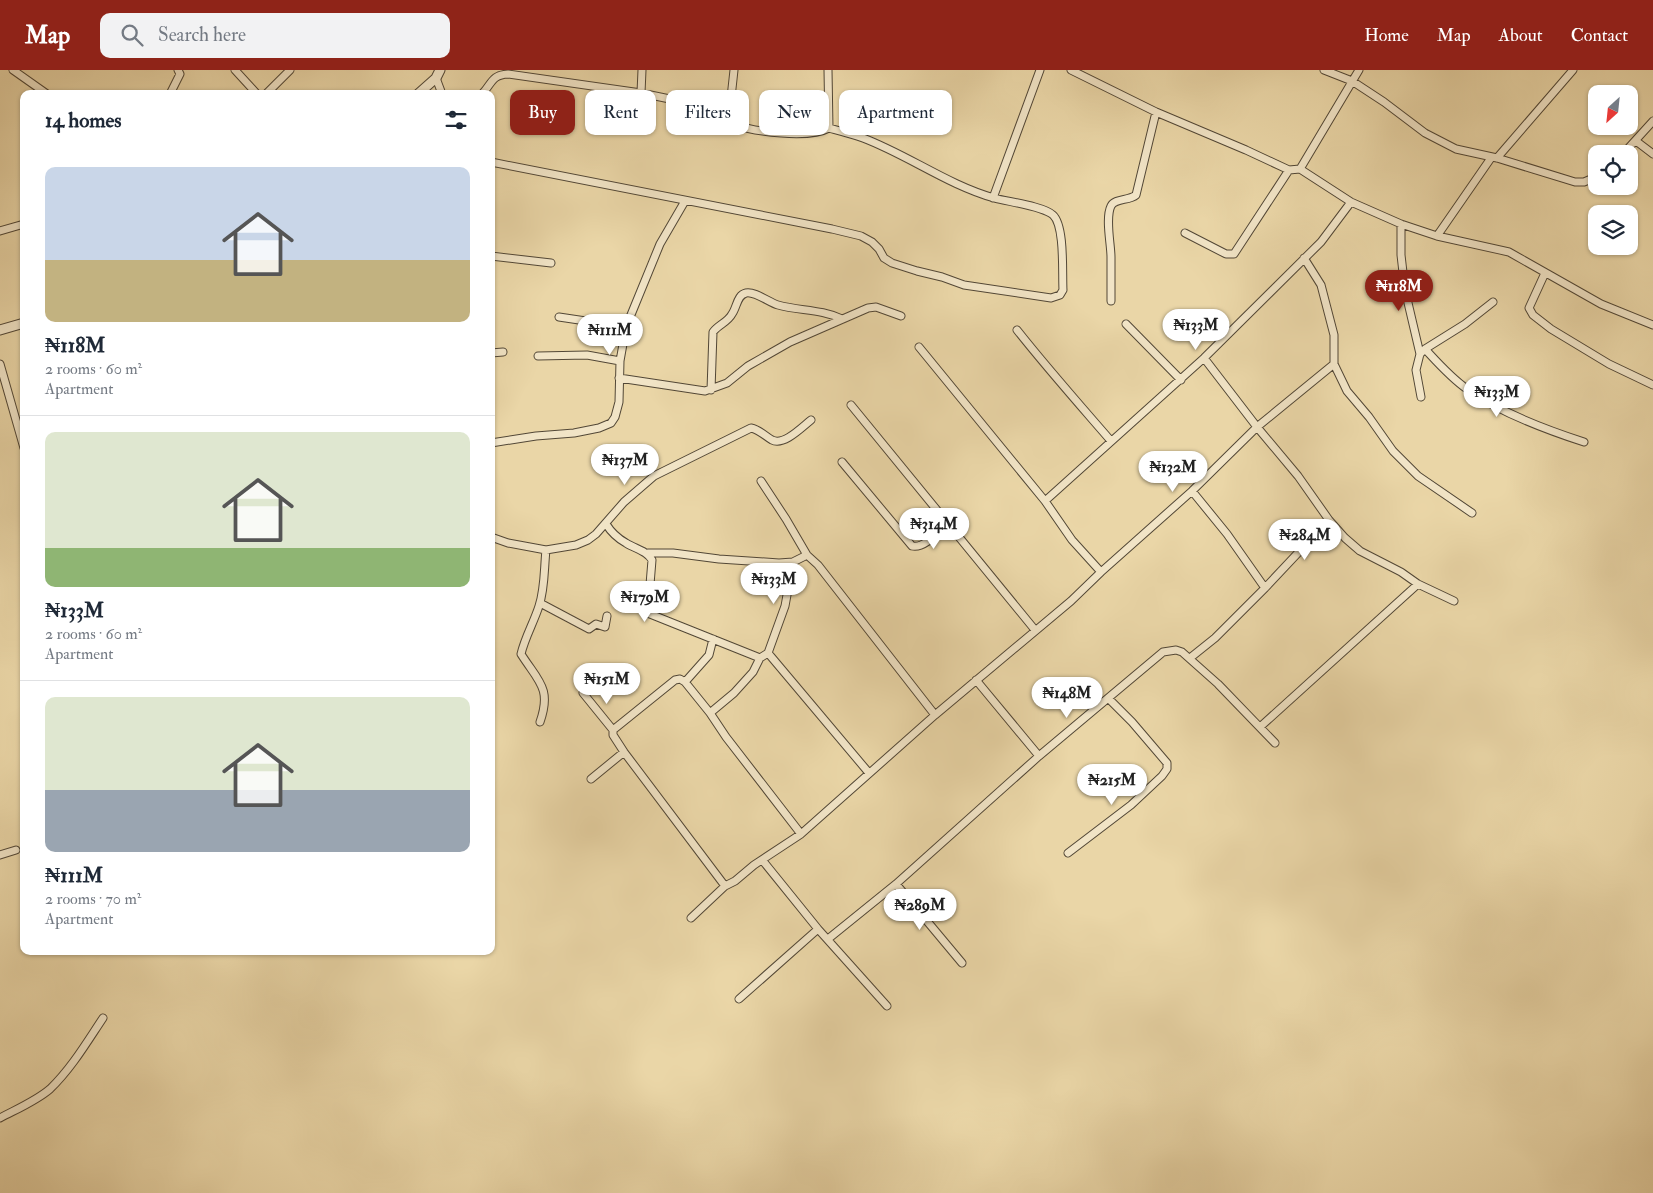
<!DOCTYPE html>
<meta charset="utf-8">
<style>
:root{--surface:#fff;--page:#f2f2f3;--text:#1f2937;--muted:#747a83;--line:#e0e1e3;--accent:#8f2418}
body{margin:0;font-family:"IM FELL Double Pica",serif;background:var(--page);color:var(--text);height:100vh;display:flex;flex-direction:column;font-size:19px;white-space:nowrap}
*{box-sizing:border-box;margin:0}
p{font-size:16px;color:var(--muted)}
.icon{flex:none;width:28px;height:28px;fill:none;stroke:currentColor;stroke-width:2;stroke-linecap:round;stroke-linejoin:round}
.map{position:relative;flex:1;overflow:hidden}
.drawer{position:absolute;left:20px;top:20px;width:475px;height:865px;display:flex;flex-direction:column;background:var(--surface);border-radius:10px;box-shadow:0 1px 4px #0004}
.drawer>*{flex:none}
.guide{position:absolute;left:510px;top:20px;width:475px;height:45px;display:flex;gap:10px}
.needle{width:32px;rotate:207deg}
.controls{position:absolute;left:1588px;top:15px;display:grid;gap:10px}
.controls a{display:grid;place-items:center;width:50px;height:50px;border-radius:10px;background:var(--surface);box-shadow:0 1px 4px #0004;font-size:25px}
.price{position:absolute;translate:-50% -42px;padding:0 11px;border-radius:18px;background:#fff;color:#222;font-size:16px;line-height:32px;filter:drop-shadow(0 1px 2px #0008)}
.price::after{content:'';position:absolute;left:50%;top:30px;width:15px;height:11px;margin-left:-8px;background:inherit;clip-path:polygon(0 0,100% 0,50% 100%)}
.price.current{background:var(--accent);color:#fff}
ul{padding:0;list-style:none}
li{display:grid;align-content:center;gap:10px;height:265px;padding:0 25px}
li+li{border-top:1px solid var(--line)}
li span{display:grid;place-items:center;height:155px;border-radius:10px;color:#555}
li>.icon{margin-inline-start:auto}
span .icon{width:90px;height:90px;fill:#fffc;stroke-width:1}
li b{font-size:21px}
h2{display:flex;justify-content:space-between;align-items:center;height:60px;padding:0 25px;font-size:21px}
.pill{padding:0 18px;border-radius:10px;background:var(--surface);box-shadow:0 1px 4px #0004;font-size:18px;line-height:45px}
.pill.current{background:var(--accent);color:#fff}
header{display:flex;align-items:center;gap:30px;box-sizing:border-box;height:70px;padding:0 25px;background:var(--accent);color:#fff}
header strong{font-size:24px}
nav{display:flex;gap:28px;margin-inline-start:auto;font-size:18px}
.search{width:350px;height:45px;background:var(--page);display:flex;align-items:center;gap:12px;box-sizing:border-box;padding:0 18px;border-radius:10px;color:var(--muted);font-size:19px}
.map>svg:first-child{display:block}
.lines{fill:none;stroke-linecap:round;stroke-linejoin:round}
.minor-casing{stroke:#524736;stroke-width:9}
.tertiary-casing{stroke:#524736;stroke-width:11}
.minor{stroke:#f1e4c6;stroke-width:7}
.tertiary{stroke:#f1e4c6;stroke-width:9}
</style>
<header>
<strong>Map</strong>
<div class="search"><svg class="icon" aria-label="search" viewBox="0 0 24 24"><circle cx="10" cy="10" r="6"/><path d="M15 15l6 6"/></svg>Search here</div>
<nav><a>Home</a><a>Map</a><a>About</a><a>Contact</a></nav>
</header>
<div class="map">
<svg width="1653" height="1123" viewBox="0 0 1653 1123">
<rect width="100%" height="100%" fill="#ead6a7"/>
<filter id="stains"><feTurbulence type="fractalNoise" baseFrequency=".004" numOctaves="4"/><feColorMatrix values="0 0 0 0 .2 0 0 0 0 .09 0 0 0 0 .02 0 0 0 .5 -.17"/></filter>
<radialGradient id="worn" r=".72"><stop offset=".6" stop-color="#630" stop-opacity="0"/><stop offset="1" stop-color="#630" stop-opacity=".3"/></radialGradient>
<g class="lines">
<g class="minor-casing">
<path id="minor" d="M13,0L47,24
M235,0L257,24
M828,0L829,58
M1071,0L1156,42L1246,80L1289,100L1300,99L1351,132L1401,154L1437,166L1509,182L1601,234L1653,255
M1324,0L1352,11L1384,32L1425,63L1456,79L1497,88L1575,112H1584L1596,107
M436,8L442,24
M641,23L642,0
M170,24L180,4L178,0
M266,24L290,0
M482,24C492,14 491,5 508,4L641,23L708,37L724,42L729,46L733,54C754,62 809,69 829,58C840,61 852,64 863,68C908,85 948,115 994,128C1009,132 1043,136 1053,145C1065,156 1062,203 1063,220L1060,225L1051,228L964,215L942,207L917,201L892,193L884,188L879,179L872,172L861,166L832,159L491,92
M729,46L734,0
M1636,71L1653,84
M1623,84L1653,51
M1497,88L1573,0
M1300,99L1359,0
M993,128L1040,0
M1401,154V185L1405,220L1420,284L1416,300L1421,327
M0,161L24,154
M1185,163L1226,184H1234L1289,100
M1437,166L1491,88
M491,186L551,193
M1304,188L1321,215L1334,265V294L1347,321L1369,347L1393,381L1418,406L1472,443
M1545,203L1529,238L1533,245L1551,259L1609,294L1653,315
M1111,231C1111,217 1111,202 1111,187C1111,174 1105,148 1111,136C1115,128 1129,131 1136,125L1156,42
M559,247L626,257
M1126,254L1181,310
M1017,260C1047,298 1079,334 1111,371
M919,277L1045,431L1072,470L1101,502
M1425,279L1465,254L1493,232
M491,283L503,282
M1420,284L1425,279C1438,293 1451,308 1467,319C1499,342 1547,360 1584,372
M538,286L587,285L620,291
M1204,288L1257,357L1298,406L1329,450L1345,468L1360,481L1401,502L1418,514L1454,531
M0,294L24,378
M619,308L705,321L727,313L748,296L790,272L868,238L876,237L901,246
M711,320L713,262C718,255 728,252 732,244C737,237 737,225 746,223C755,221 770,233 778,235C800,241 821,239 842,249
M851,335L1035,560
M491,373L536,366L574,363L599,358L611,353L615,347L619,332L620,291L626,257L660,174L685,131
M842,392L912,476C924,479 938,462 947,454
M761,411L786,449L807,485
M1045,431L1204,288L1321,172L1351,132
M606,454C611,462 617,468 626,473C635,479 646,480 652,490L648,539L650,544L760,588
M491,467L508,473L546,480L576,475L588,470L596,464L624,432L654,406L751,358C760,360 765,366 772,370C784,376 802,357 811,350
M648,483H673L719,489L779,493L793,492L807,485L818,495L935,645
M793,492L785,536L768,583L760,588L753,602L734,623L710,643L685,612L680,609L675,610L613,660V665L624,682L725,816L735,811L754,795L801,764L935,645L1071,531L1101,502L1192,421L1257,357L1334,294
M1265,518L1329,450
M540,533L589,559L596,554L605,557L607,546
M620,534L649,541
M768,583L869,703
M1190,588L1215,568L1265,518L1227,464L1192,421
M976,610L1039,686
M685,612L709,585L713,569
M583,623L613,660
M710,643L726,667L801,764
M540,652C552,618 538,611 521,584C525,567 534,552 539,536C545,518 544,498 546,480
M1260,657L1418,514
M591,709L624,682
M1068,783L1131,735L1162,706L1167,699V693L1132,652L1109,629
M0,785L16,780
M763,791L818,859L887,936
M896,814L962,893
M691,848L725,816
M828,869L896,814L1039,686L1163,582L1176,580L1182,582L1218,614L1275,673
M739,929L818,859
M0,1048C17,1039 36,1031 50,1019C71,999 87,972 103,948"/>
</g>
<g class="tertiary-casing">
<path id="tertiary" d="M418,24L436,8L440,0
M0,260L24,253"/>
</g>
<use href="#minor" class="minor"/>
<use href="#tertiary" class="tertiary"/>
</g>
<rect width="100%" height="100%" filter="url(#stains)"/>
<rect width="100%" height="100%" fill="url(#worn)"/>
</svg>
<div class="controls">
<a><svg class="needle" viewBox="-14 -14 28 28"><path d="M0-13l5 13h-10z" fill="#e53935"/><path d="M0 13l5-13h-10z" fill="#747a83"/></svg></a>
<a><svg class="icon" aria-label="locate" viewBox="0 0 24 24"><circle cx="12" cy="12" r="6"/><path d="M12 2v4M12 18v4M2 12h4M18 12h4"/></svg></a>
<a><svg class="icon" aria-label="layers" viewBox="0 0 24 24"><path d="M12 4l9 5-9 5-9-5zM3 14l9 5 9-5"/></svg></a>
</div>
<b class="price current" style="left:1399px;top:242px">₦118M</b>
<b class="price" style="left:1196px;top:281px">₦133M</b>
<b class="price" style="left:610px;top:286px">₦111M</b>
<b class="price" style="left:1497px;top:348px">₦133M</b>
<b class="price" style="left:625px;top:416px">₦137M</b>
<b class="price" style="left:1173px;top:423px">₦132M</b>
<b class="price" style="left:934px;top:480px">₦314M</b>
<b class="price" style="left:1305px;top:491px">₦284M</b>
<b class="price" style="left:774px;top:535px">₦133M</b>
<b class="price" style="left:645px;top:553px">₦179M</b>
<b class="price" style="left:607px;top:635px">₦151M</b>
<b class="price" style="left:1067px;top:649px">₦148M</b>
<b class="price" style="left:1112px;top:736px">₦215M</b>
<b class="price" style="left:920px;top:861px">₦289M</b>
<div class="guide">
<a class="pill current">Buy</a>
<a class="pill">Rent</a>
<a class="pill">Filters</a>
<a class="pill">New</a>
<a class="pill">Apartment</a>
</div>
<section class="drawer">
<h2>14 homes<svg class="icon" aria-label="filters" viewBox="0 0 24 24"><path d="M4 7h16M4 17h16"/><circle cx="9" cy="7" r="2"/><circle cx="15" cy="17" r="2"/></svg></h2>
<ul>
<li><span style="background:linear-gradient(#c9d6e8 60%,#c2b280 0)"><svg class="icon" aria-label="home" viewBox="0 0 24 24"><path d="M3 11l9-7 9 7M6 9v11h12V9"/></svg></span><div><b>₦118M</b><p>2 rooms · 60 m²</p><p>Apartment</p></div></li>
<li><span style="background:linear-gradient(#dfe7d0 75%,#8fb573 0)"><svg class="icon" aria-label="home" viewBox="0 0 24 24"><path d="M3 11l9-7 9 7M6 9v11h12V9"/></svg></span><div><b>₦133M</b><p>2 rooms · 60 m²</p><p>Apartment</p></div></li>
<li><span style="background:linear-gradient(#dfe7d0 60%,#9aa5b1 0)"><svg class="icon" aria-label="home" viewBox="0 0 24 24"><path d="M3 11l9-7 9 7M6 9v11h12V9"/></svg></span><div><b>₦111M</b><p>2 rooms · 70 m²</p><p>Apartment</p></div></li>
</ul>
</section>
</div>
